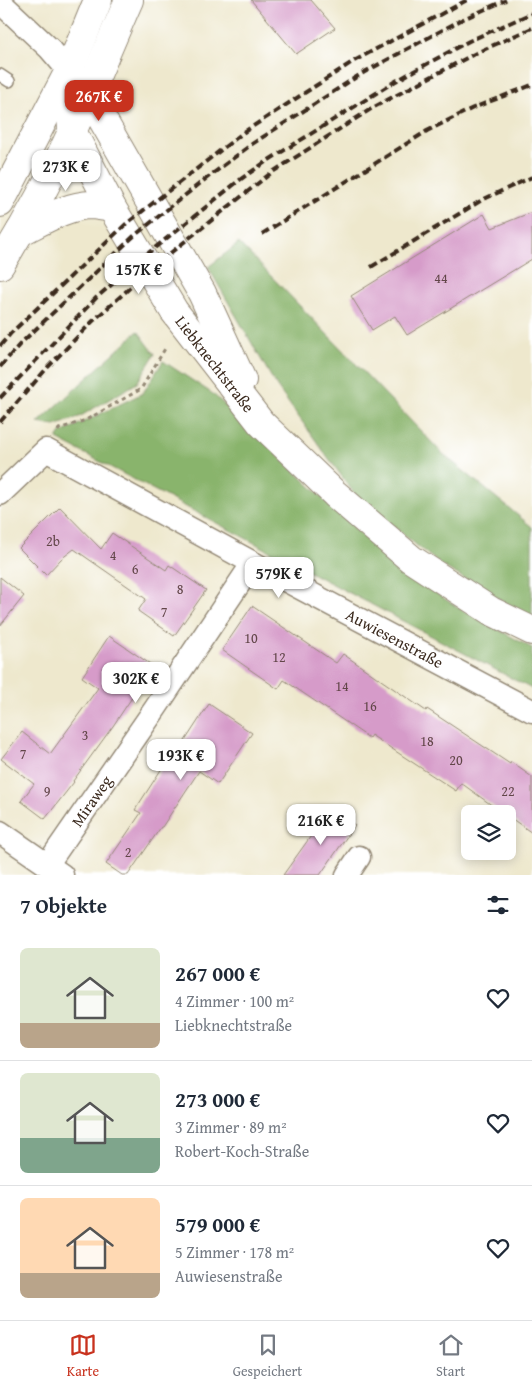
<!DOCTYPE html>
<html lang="de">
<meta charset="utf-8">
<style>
:root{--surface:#fff;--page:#f6f6f7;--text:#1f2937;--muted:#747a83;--line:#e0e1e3;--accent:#c8321e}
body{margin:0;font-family:"Gentium Book Plus",serif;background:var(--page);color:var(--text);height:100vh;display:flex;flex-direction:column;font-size:19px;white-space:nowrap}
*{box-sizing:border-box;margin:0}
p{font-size:16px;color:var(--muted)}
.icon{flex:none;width:28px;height:28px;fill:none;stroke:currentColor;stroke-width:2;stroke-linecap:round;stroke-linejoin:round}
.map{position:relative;height:875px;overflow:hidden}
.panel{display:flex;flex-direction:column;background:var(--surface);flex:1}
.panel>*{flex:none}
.controls{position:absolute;left:461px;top:805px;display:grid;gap:10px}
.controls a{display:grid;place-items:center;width:55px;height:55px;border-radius:8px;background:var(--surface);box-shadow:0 2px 12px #0003;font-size:25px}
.price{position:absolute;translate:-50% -42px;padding:0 11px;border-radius:10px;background:#fff;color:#222;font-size:16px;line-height:32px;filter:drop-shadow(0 1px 2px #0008)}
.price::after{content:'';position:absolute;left:50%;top:30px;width:15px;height:11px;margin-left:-8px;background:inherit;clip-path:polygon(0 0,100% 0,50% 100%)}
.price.on{background:var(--accent);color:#fff}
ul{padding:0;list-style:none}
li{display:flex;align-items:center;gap:15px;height:125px;padding:0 20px}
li+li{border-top:1px solid var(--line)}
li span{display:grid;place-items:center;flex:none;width:140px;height:100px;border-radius:8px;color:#555}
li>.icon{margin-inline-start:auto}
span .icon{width:60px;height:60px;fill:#fffc;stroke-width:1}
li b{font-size:21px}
h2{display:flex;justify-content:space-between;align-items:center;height:60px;padding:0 20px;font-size:21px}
.tabs{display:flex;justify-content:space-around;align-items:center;height:70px;border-top:1px solid var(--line);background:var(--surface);font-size:14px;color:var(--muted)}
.tabs a{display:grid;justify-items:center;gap:2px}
.tabs .on{color:var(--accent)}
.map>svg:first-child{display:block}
.forest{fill:#89b46c;stroke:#626f45}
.building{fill:#d69bc9}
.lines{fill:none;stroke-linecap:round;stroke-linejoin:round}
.lane-casing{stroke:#948976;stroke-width:14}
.street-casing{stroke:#948976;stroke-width:25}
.secondary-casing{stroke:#948976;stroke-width:30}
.path{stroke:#948976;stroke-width:3;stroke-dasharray:4 4;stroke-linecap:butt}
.lane{stroke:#fff;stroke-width:11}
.street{stroke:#fff;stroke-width:22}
.secondary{stroke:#fff;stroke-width:28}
.rail{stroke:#3b2a1e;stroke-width:4;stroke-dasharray:8 4;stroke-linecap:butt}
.labels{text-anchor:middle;stroke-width:4.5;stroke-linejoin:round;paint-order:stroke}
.number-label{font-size:14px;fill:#624649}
.street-label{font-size:16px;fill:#3b2a1e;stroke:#fff}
</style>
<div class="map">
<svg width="532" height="875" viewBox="0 0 532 875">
<rect width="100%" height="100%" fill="#fff"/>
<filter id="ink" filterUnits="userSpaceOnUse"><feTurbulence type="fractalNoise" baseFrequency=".02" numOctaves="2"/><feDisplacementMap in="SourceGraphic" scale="10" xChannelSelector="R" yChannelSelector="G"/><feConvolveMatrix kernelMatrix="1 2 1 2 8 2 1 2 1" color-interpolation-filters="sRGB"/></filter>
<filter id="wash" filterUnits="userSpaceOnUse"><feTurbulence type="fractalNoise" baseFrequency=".0096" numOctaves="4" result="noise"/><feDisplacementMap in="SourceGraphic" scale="20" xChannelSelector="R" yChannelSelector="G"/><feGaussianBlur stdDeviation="1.12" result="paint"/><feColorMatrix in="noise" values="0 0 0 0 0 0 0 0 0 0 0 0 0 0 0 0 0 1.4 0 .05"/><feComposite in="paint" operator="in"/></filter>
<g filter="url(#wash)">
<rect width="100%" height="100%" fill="#eee8cd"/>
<path class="forest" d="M239,243L443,454L532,527V618L441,565L356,496L277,387L208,267Z
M138,331L155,354L137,383L79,417L55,426L38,423Z
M163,361L213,394L395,566L457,607L532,648V689L57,439L61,433L143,393Z"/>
<g id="blocks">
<path class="building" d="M251,0H311L335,28L296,54Z
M532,212V259L407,335L395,316L372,330L351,296L484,214L492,228Z
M60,507L101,549L112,533L166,570L169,565L206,590L174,636L138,611L146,599L74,549L61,559L46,575L19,548Z
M0,577L24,596L0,626Z
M252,606L336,663L343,654L426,711L427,709L510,764L511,762L532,777V833L508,816V814H504L461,783L456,791L371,735L369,738L284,680L278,689L222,650Z
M109,636L153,666L113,726L73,781L74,782L45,819L21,801L34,784L1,759L22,732L50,754L98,688L82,677Z
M209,704L252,733L218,784L199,771L162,827H161L128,875H122L106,864L141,813L135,810L166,762L170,764Z
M331,808L355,825L320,875H283Z"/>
</g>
</g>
<g filter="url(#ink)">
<use href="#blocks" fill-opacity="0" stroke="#948976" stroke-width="1"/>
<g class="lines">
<g class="lane-casing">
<path id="lane" d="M0,75L9,81"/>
</g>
<g class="street-casing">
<g id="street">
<path d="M0,2L50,49L69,71"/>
<path id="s1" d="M0,494L46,450L253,563L532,711"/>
<path d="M0,832L62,875"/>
<path id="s2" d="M47,865L155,709L253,563"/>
<path d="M347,875L359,857"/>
</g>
</g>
<g class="secondary-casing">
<g id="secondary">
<path id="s3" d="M69,71L72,131L112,208L174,311L261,423L335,494L411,559L491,611L532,631"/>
<path d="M69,71L88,96L97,110L202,293L242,380"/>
<path d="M0,203L69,71L98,0"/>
<path d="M20,232C42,221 67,205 92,205C99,206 106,207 112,208"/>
<path d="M0,265C27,222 51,177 73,130C92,87 110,43 129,0"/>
</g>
</g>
<path class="path" d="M58,431L59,429L86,420L141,389L166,347"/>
<use href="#lane" class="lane"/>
<use href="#street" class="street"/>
<use href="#secondary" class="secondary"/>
<path class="rail" d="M262,234L427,131L473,108L532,85
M371,267L482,200L532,177
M0,346L11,333L126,224L244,132L354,61L467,0
M0,367L21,343L134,236L203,181L252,144L361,74L461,20L506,0
M0,398L96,298L147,254L241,179L264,163L394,82L469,41L532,13
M0,422L48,367L92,322L154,266L271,173L374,107L476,53L532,28"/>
</g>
</g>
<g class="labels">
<g class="number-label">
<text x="441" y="283">44</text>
<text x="53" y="546">2b</text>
<text x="113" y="560">4</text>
<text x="135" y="574">6</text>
<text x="180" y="594">8</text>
<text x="164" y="617">7</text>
<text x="251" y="643">10</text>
<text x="279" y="662">12</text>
<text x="342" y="691">14</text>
<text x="370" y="711">16</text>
<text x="85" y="740">3</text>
<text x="427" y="746">18</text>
<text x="23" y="759">7</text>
<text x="456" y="765">20</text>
<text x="47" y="796">9</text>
<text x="508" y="796">22</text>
<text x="128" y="857">2</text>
</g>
<g class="street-label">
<text dy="6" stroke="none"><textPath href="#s3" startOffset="334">Liebknechtstraße</textPath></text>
<text dy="6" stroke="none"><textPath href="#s1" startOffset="460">Auwiesenstraße</textPath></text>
<text dy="6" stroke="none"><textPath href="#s2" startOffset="78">Miraweg</textPath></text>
</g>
</g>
</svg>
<div class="controls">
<a><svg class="icon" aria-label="layers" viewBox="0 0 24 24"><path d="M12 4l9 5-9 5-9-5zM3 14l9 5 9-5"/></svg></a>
</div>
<b class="price on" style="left:99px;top:122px">267K €</b>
<b class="price" style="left:66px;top:192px">273K €</b>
<b class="price" style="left:139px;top:295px">157K €</b>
<b class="price" style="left:279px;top:599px">579K €</b>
<b class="price" style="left:136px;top:704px">302K €</b>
<b class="price" style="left:181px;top:781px">193K €</b>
<b class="price" style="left:321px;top:846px">216K €</b>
</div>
<section class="panel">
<h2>7 Objekte<svg class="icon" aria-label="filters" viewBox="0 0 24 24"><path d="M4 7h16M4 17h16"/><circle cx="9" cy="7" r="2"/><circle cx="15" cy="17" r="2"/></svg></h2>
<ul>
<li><span style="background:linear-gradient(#dfe7d0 75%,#b9a48a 0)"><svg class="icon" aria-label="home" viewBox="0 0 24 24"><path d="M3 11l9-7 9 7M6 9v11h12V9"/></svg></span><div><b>267 000 €</b><p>4 Zimmer · 100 m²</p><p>Liebknechtstraße</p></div><svg class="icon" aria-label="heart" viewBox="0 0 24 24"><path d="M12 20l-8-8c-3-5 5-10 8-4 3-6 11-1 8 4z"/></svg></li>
<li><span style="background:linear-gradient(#dfe7d0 65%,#7fa58c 0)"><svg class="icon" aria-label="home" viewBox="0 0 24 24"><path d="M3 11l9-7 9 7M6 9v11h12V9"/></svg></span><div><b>273 000 €</b><p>3 Zimmer · 89 m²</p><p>Robert-Koch-Straße</p></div><svg class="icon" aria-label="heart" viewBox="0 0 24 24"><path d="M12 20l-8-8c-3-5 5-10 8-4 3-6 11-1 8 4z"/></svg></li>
<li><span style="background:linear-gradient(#ffd9b3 75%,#b9a48a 0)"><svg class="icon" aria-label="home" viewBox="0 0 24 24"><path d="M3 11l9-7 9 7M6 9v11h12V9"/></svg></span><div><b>579 000 €</b><p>5 Zimmer · 178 m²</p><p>Auwiesenstraße</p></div><svg class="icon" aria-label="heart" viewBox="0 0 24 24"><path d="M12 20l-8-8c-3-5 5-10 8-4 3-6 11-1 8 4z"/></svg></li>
</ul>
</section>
<nav class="tabs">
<a class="on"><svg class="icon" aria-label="map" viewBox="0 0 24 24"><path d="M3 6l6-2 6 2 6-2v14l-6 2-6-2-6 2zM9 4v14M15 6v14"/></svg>Karte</a>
<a><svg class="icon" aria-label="saved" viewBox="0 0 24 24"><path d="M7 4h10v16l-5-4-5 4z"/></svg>Gespeichert</a>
<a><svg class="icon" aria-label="home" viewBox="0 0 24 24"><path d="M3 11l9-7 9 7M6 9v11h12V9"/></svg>Start</a>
</nav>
